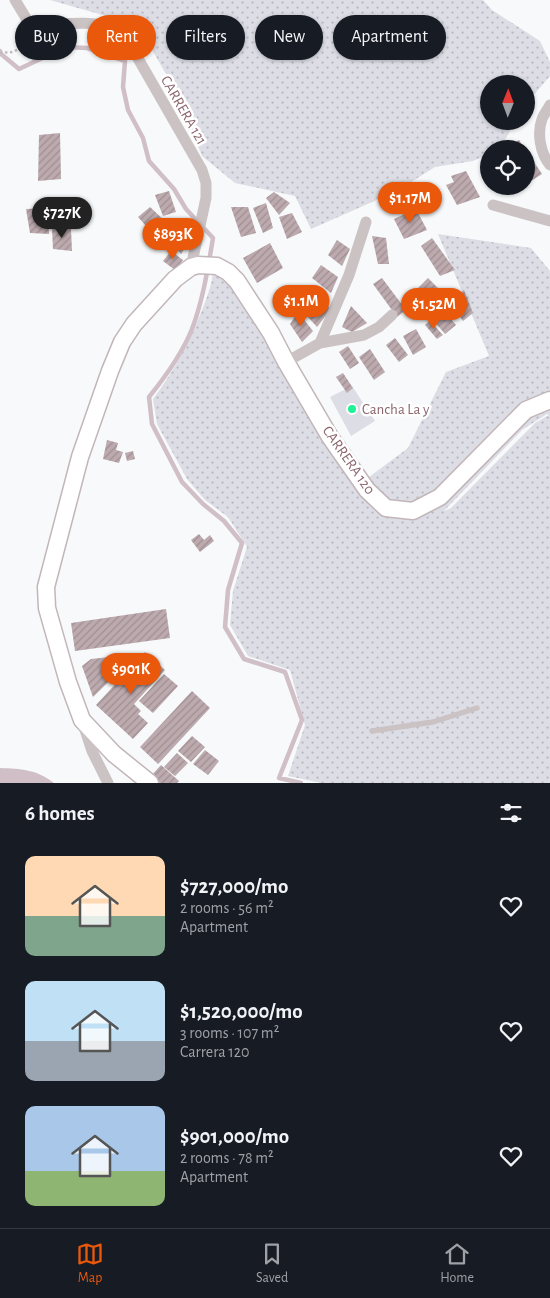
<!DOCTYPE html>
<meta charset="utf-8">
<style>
:root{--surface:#171b24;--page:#20242c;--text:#f1f3f6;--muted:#9ea1a6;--line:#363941;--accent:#ea580c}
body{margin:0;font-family:"Alegreya Sans",sans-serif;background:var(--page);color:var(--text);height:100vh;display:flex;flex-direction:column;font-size:19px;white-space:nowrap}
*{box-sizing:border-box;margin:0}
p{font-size:16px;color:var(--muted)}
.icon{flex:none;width:28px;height:28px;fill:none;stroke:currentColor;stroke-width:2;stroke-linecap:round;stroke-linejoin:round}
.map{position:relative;height:783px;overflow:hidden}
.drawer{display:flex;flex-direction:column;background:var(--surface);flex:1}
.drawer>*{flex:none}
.guide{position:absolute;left:15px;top:15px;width:520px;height:45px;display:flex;gap:10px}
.needle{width:32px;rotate:1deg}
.buttons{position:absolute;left:480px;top:75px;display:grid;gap:10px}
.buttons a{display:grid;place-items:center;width:55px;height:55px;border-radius:50%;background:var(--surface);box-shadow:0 1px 4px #0004;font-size:25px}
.price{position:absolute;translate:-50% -42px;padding:0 11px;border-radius:18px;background:var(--accent);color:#fff;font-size:16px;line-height:32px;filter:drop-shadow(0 1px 2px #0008)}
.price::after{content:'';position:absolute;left:50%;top:30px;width:15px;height:11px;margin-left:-8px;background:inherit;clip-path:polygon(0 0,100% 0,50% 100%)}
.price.selected{background:#222;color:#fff}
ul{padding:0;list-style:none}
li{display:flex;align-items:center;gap:15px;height:125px;padding:0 25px}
li span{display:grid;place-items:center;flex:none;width:140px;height:100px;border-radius:10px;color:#555}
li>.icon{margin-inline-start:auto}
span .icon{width:60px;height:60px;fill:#fffc;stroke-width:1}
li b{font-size:21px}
h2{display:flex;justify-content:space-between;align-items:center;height:60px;padding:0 25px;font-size:21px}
.tag{padding:0 18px;border-radius:22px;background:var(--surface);box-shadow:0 1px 4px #0004;font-size:18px;line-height:45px}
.tag.selected{background:var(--accent);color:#fff}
.dock{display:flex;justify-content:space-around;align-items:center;height:70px;border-top:1px solid var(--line);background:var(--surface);font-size:14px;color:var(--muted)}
.dock a{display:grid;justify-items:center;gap:2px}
.dock .selected{color:var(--accent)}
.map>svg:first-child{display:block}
.grass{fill:url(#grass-dots);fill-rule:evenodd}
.pitch{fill:#dddde6}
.water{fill:#d0bfc6}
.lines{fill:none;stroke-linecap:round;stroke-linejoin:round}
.stream{stroke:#d0bfc6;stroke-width:4.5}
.building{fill:url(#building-hatch)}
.secondary-casing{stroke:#c2b6b9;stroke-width:19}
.path{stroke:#c3bcbe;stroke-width:2.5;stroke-dasharray:2.5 2.5;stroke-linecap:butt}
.lane{stroke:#cbc2c4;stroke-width:5.5}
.street{stroke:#cbc2c4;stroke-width:11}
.secondary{stroke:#fff;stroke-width:16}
.poi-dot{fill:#1ef297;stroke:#fff;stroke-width:2}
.labels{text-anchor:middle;stroke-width:5;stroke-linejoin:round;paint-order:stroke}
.street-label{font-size:15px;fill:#8b666e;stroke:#fff}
.poi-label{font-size:15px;fill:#8b666e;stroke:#fff;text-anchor:start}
</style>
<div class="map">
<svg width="550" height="783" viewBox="0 0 550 783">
<defs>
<pattern id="grass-dots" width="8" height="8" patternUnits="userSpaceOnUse" patternTransform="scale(1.25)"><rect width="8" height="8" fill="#dddde6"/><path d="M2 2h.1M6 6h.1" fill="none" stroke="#b9b7bf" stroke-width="1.8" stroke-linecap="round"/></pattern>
<pattern id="building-hatch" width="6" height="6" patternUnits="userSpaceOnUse" patternTransform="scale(1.25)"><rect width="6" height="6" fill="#bcaaae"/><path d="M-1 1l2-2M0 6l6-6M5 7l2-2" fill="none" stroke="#9f8e92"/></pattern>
</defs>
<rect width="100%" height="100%" fill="#f7f9fa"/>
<path class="grass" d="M50,0H483L492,10L540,41L550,62V76L526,104V84H489V121H516L500,148L489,149V154L473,161L435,167L397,191L311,229L295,196L235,183L202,156L179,97L150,46L127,22Z
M438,234L531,248L550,271V783H321L288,776L305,725L290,670L248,656L230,625L233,591L247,547L228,517L205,500L187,479L157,424L153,399C175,370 191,339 204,305C208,294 212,284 213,271L215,269L247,297L357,486L408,448L446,372L489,356ZM547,414L549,415L535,423L451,508L444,511L522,430Z"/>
<path class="pitch" d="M352,386L375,421L351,436L330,397Z"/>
<path class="water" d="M0,768C21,769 36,769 54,783H0Z"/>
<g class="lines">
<path class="stream" d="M0,51L1,54L19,69L66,47L87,48L125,61L123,87L128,110L143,138L149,161L174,189L186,209L213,238C208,268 203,300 192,329C182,354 166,376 149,397L152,424L182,482L203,504L224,521L242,543L228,590L225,627L244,659L285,672L302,720L279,778L301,783"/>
</g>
<path class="building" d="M60,133L61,179L38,181L39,135Z
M519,140L525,149H504Z
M526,150L542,174L526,184Z
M466,171L480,197L457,205L446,185L454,182L451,176Z
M169,191L176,212L163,216L155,195Z
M274,192L290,203L279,215L266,198Z
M266,203L273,228L263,233L253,208Z
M150,207L166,222L154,235L138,217Z
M231,207H248L256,233L241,237Z
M48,208L49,234L30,233L26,209Z
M416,209L427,230L404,239L394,219Z
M292,213L302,232L287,239L279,217Z
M52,229H71L72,251L53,249Z
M186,231L189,241L181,254L171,242Z
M372,236L386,238L389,264H378Z
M432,238L455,270L440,276L421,246Z
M337,240L350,249L342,266L328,255Z
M270,243L283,268L257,283L243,258Z
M171,251L183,260L175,270L163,261Z
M321,265L338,277L331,293L312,278Z
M382,278L406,310L397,317L373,284Z
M428,278L438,288L426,300L416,290Z
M308,288L331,309L317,327L297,305Z
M464,290L473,313L463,321L449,302Z
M351,306L367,323L352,332L342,327Z
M444,311L456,325L445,334L433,320Z
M298,312L313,331L302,342L290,324Z
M430,321L443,335L437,339L425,325Z
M416,329L426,347L413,355L403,336Z
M395,338L408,355L399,362L386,345Z
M348,346L359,363L350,369L339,352Z
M370,349L385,372L374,380L359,357Z
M343,373L353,388L347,393L336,377Z
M107,440L118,443L116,450L123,452L119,463L103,459Z
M133,451L135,459L127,461L125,453Z
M199,534L204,540L210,535L214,541L200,552L191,540Z
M166,609L170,638L75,651L71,623Z
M145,652L165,670L134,704L141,711L138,714L148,723L133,739L96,705Z
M137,654L93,697L82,666L91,659Z
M164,674L178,686L153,713L139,701Z
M192,691L210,708L158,764L140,747Z
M192,736L205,747L191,762L178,751Z
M205,750L219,761L208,775L193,764Z
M177,753L188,763L175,776L164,767Z
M161,765L179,781L177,783H160L151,776Z"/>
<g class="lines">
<g class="secondary-casing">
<path id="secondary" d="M150,783L114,754L82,720L68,682L47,608L46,587L80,457L110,371L122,342L134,324L175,279L191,267L198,265L217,266L228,272L237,281L271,333L286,362L330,437L367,490L386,508L413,511L440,497L526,410L550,400"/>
</g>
<path class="path" d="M0,53L12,52L35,43L38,37"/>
<path class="lane" d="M372,731L433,722L477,708"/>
<path class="street" d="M15,0L29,23L37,25C58,25 90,20 109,27C117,30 122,35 128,41L202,170L206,183V198L191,267
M550,105C548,109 544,114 542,119C537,133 540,153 550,165
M493,205L550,221
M320,343L349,275L366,222
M286,362L320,343L364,335L379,327L392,315
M83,724L92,751L108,783"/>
<use href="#secondary" class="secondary"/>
</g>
<circle class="poi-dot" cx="352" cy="409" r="5"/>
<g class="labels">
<g class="street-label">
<text transform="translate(184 110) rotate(60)" y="5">CARRERA 121</text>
<text transform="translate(349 460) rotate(55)" y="5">CARRERA 120</text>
</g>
<g class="poi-label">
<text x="362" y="414">Cancha La y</text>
</g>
</g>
</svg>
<div class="buttons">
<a><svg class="needle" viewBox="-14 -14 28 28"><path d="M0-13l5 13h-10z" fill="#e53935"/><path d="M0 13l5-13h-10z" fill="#9ea1a6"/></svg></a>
<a><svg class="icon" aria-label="locate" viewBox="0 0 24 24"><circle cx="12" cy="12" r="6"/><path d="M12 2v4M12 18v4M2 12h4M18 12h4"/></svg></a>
</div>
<b class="price" style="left:410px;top:224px">$1.17M</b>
<b class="price selected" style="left:62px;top:239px">$727K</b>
<b class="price" style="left:173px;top:260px">$893K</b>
<b class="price" style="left:301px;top:327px">$1.1M</b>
<b class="price" style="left:434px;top:330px">$1.52M</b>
<b class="price" style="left:131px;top:695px">$901K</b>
<div class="guide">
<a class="tag">Buy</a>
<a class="tag selected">Rent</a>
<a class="tag">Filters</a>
<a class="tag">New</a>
<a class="tag">Apartment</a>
</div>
</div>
<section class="drawer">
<h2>6 homes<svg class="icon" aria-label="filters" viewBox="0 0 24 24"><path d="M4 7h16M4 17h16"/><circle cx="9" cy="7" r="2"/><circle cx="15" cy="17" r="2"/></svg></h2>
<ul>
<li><span style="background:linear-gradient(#ffd9b3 60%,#7fa58c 0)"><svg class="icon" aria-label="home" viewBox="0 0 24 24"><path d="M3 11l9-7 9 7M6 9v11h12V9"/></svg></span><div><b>$727,000/mo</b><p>2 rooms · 56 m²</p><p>Apartment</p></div><svg class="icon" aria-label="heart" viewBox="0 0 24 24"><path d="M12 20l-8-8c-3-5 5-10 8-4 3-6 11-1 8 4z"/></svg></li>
<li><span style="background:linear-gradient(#bfe0f5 60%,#9aa5b1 0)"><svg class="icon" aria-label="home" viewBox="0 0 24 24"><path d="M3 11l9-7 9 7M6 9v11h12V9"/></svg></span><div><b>$1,520,000/mo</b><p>3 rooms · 107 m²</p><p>Carrera 120</p></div><svg class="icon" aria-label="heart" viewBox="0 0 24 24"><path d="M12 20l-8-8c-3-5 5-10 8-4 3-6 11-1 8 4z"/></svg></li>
<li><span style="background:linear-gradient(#a9c7e8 65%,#8fb573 0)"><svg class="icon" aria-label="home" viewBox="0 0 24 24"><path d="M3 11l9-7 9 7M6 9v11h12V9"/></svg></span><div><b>$901,000/mo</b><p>2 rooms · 78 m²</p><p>Apartment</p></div><svg class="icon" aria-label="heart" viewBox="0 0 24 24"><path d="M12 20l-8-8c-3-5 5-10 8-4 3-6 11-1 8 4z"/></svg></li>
</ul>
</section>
<nav class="dock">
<a class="selected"><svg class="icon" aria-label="map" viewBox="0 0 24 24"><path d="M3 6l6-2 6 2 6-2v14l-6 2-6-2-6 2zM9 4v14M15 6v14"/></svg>Map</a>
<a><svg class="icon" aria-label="saved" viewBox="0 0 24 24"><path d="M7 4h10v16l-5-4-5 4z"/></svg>Saved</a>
<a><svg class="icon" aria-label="home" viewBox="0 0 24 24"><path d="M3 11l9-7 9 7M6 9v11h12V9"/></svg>Home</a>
</nav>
